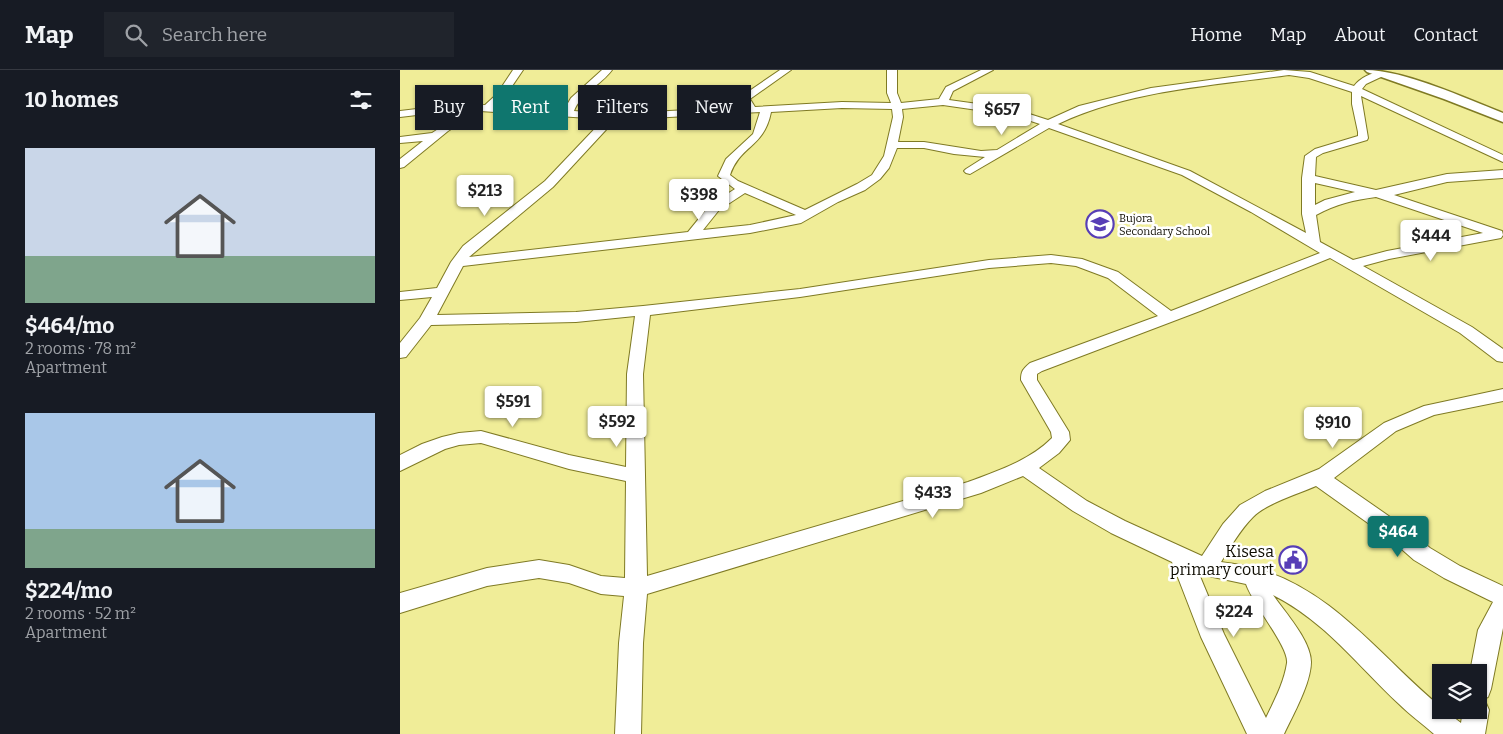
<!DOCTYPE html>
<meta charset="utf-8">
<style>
:root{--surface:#171b24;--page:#20242c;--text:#f1f3f6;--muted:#9ea1a6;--line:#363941;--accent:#0f766e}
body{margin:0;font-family:Bitter,serif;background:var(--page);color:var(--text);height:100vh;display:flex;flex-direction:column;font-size:19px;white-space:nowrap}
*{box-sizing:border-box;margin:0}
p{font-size:16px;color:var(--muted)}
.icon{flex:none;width:28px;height:28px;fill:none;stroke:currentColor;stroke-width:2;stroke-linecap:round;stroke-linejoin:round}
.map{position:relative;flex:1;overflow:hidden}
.details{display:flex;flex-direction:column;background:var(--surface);width:400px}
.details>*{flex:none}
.top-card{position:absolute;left:15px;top:15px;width:475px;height:45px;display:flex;gap:10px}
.buttons{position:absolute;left:1032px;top:594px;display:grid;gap:10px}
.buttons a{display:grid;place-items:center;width:55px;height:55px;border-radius:0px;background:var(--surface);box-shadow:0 1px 4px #0004;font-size:25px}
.price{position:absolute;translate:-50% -42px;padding:0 11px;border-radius:5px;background:#fff;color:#222;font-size:16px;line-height:32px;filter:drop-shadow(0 1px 2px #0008)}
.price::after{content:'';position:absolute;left:50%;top:30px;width:15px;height:11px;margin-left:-8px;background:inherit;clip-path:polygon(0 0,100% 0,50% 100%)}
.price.on{background:var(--accent);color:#fff}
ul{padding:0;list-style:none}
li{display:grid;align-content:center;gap:10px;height:265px;padding:0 25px}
li span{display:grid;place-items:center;height:155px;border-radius:0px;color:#555}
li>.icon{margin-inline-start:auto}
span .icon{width:90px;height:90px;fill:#fffc;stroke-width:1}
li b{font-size:21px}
h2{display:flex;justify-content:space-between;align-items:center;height:60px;padding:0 25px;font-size:21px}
.chip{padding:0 18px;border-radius:0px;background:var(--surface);box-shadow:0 1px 4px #0004;font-size:18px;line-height:45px}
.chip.on{background:var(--accent);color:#fff}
header{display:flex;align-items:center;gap:30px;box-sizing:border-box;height:70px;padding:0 25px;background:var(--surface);border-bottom:1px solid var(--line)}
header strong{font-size:24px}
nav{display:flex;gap:28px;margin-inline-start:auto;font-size:18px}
.search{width:350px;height:45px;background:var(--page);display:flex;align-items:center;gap:12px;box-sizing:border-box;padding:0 18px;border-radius:0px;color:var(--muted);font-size:19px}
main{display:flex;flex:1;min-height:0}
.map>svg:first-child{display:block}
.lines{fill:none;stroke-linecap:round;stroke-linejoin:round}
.minor-casing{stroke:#7f7a24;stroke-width:2}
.tertiary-casing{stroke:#7f7a24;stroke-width:3}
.minor{fill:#fff;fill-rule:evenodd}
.tertiary{fill:#fff;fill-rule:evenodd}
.labels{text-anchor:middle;stroke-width:5;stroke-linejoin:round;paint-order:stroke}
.far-poi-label{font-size:11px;fill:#0e0c00;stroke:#fff;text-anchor:start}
.near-poi-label{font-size:16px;fill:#0e0c00;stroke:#fff;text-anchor:end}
</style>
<header>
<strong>Map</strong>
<div class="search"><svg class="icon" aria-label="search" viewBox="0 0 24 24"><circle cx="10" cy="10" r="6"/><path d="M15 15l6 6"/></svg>Search here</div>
<nav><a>Home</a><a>Map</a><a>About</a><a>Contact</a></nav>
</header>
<main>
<section class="details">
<h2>10 homes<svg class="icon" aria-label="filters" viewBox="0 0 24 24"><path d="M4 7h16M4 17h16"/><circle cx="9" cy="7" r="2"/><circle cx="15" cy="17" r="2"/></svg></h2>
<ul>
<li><span style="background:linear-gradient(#c9d6e8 70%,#7fa58c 0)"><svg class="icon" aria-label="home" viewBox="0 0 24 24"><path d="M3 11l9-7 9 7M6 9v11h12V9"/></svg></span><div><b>$464/mo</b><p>2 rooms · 78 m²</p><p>Apartment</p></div></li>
<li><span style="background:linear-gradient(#a9c7e8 75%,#7fa58c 0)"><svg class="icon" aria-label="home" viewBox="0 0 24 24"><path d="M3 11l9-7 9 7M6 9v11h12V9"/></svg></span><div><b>$224/mo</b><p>2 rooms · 52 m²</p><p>Apartment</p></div></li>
</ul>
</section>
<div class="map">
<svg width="1103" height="664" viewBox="0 0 1103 664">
<rect width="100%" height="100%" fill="#f0ed98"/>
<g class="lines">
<g class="minor-casing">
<path id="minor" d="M113,0H123L104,28L96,36L164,40L171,28L202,0H212C201,15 180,24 174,41L212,44L345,37L340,28L342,26L380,0H391L350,29L355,37L442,32L491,33L487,23V0H497V23L501,33L539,29L546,17L581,0H593L553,21L549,30L614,39L648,50L679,36L751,18L884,0L910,2L954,16C960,8 973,1 983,2V6L966,14L962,19L1103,85V92L961,26L968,68L967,70L923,83L916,87L915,106L976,120L1047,104L1103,100V108L1047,112L994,125L1102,161L1103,165L1101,168L989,189L963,196L1072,257L1103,279V292L1097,291L1060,263L930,188L800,241L642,301L637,304V310L669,362L670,370L659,383L639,398L687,431L725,451L802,486L823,454L840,435L865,421L919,399L984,353L1024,336L1103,319V331L1034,345L996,361L934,408L1003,456L1030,478L1060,496L1103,516V558L1091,619L1088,627L1081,630L1085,631L1089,640L1085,664H1034C1023,654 1010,645 999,634C957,595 926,552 873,525C885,542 911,571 911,592C911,613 893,645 884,664H847L801,567L772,492L711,463L673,441L623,406L581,423L247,524L243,573L241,664H215L219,573L224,526L201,524L169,513L139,508L87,516L0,543V523L87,498L139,490L169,495L201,506L225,508L226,411L169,399L81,373L59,375L45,379L0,401V385L22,374L42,367L59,363L81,361L169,385L226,397L227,304L235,246L176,252L31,255L6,287L0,288V273L20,248L32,227L0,230V222L37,218L51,192L63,176L145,111L204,49L80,41L48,61L4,97L0,98V89L23,71L0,73V67L32,63L66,41L42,42L0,47V41L42,36L85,35L97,24ZM889,5L909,8L952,22V34L958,62V66L915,79L905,86L902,108V144L906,163L790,101L658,54C730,20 811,16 889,5ZM543,35L612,45L640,54L597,80L581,81L524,72H498L503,47L502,39ZM442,38L492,39L493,47L484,86L472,105L457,114L405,140L338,111L330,105C340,75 364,78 371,42ZM360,42L353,64L326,89L318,106L335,119L310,135L288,162L69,187L153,117L215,50ZM649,58L782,105L851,142L920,183L771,241L718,202L682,189L651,185L589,190L400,219L243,236L176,242L37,245L63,196L350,163L401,153L438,132L465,120L480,109L489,98L497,78H524L554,84L585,87L566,99L564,101L566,103L570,104ZM915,113L955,122L925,130L915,135ZM345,123L396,145L350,155L303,160L319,140ZM976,127L1083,163L987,181L953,190L920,172L916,145C936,134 954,130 976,127ZM651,193L676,196L708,208L758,246L630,293C623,299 621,301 621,310L651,362L652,368C629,391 597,401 568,412L247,506L243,304L250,245L400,227L589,198ZM916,416L989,468L1014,490L1044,508L1093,532L1078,560L1070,602H1079V640H1063L1061,653L1044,640H1041V637C982,589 933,519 855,498C844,495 833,494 821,492C831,476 840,460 853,447C867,433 898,424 916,416ZM799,504L846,514C853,535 889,577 887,593C884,613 874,631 866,648L824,564Z"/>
</g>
<g class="tertiary-casing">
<path id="tertiary" d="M965,0C1004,0 1065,28 1103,43V52L1044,29L967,2Z"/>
</g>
<use href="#minor" class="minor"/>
<use href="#tertiary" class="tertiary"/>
</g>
<defs>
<g id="school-ring" transform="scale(1.4375)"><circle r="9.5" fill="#fff" stroke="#573eb6" stroke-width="1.5"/><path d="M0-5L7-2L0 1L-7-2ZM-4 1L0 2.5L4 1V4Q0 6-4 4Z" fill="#573eb6"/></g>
<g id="civic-ring" transform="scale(1.4375)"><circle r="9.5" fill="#fff" stroke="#573eb6" stroke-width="1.5"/><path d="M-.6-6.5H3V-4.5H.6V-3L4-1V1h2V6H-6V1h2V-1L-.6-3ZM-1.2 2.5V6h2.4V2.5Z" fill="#573eb6"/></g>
</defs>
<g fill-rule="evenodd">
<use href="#school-ring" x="700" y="154"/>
<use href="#civic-ring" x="893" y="490"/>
</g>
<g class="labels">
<g class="far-poi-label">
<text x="719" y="152">Bujora<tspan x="719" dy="13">Secondary School</tspan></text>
</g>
<g class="near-poi-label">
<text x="874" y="487">Kisesa<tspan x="874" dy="18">primary court</tspan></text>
</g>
</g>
</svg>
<div class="buttons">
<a><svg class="icon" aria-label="layers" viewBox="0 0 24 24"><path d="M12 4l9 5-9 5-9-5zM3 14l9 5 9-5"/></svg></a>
</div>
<b class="price" style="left:602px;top:66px">$657</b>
<b class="price" style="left:85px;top:147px">$213</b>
<b class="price" style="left:299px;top:151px">$398</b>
<b class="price" style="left:1031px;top:192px">$444</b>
<b class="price" style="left:113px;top:358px">$591</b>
<b class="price" style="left:217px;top:378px">$592</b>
<b class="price" style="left:933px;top:379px">$910</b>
<b class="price" style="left:533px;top:449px">$433</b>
<b class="price on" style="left:998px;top:488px">$464</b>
<b class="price" style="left:834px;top:568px">$224</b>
<div class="top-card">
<a class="chip">Buy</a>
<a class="chip on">Rent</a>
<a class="chip">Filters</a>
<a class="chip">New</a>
</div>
</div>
</main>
